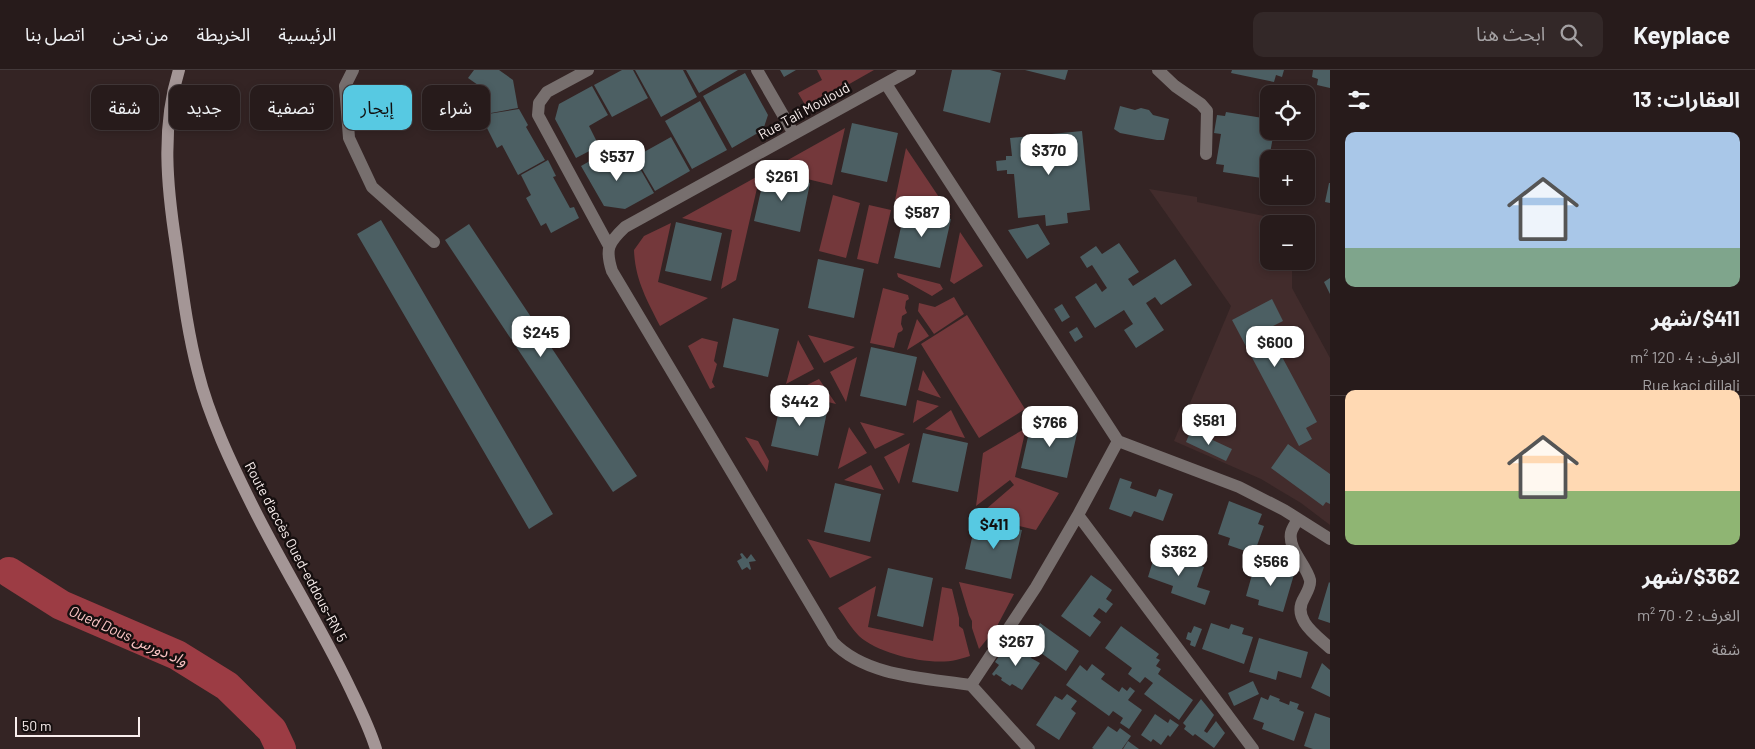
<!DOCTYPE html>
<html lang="ar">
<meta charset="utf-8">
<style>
:root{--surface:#271b1b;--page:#332828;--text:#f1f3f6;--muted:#a4a1a3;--line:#43393a;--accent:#57c9e2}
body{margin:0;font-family:Barlow,"Noto Sans Arabic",sans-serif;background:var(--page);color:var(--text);direction:rtl;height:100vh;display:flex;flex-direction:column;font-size:19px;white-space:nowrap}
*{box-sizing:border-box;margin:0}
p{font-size:16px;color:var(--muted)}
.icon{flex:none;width:28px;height:28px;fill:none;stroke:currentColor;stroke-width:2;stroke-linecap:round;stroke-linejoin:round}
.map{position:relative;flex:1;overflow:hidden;direction:ltr}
.panel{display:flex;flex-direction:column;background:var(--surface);width:425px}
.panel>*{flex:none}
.banner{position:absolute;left:15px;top:15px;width:475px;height:45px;direction:rtl;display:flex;gap:10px}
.fabs{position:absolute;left:1260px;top:15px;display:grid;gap:10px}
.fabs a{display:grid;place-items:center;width:55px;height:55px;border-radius:10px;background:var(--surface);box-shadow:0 2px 8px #0003,0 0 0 1px var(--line);font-size:25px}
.scale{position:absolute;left:15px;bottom:12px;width:125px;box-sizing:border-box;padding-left:5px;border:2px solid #faefee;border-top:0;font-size:14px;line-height:18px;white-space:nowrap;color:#faefee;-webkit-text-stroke:4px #160f0f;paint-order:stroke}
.price{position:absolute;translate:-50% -42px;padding:0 11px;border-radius:10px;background:#fff;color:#222;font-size:16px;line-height:32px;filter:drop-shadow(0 1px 2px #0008)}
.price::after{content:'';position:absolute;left:50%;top:30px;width:15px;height:11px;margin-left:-8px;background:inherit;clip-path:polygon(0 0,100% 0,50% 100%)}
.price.current{background:var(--accent);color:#111}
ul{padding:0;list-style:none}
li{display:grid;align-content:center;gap:10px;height:265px;padding:0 15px}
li+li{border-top:1px solid var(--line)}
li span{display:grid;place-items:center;height:155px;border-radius:10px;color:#555}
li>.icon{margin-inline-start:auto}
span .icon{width:90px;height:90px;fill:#fffc;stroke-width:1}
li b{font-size:21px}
h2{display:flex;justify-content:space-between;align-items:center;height:60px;padding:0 15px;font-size:21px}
.tag{padding:0 18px;border-radius:10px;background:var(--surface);box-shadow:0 2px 8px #0003,0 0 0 1px var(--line);font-size:18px;line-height:45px}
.tag.current{background:var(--accent);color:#111}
header{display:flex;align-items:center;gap:30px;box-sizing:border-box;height:70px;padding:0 25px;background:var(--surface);border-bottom:1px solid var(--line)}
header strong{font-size:24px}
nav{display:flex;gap:28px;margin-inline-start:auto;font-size:18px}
.search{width:350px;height:45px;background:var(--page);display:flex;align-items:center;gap:12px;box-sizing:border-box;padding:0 18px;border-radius:10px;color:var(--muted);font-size:19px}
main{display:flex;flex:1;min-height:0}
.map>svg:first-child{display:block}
.built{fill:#422c2c}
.green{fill:#74383b}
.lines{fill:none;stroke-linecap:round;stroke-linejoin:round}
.river{stroke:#9c3c44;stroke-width:30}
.building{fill:#4c5f63}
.street{stroke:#776f6e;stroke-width:12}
.secondary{stroke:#a49696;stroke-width:12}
.labels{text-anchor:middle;stroke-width:5;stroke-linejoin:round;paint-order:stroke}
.street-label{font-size:14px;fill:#faefee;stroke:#160f0f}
.water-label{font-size:15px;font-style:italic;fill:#fac3c3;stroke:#160f0f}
</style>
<header>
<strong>Keyplace</strong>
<div class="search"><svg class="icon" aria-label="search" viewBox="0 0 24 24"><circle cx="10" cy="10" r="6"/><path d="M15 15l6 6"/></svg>ابحث هنا</div>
<nav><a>الرئيسية</a><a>الخريطة</a><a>من نحن</a><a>اتصل بنا</a></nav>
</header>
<main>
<section class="panel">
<h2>العقارات: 13<svg class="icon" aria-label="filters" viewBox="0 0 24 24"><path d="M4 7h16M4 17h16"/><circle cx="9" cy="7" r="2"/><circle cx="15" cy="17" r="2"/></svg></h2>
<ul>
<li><span style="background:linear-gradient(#a9c7e8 75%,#7fa58c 0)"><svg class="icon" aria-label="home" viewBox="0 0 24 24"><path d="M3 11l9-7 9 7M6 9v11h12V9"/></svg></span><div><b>$411/شهر</b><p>الغرف: 4 · 120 m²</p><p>Rue kaci djllali</p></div></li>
<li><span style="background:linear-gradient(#ffd9b3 65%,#8fb573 0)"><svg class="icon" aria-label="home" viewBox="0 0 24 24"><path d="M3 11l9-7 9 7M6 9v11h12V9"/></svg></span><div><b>$362/شهر</b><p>الغرف: 2 · 70 m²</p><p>شقة</p></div></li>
</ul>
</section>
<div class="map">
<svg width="1330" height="679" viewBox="0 0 1330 679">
<rect width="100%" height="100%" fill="#342424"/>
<path class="built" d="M1149,119L1197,127V132L1292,152V154H1269V191H1292V218L1330,288V455L1301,433L1261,409L1174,371L1231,236Z"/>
<path class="green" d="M817,0H874L807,38L798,23L822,10Z
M845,58L832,115L770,100Z
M906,78L951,145L895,130Z
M760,105L736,210L721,219L732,160L682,148Z
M833,125L860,133L846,188L819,181Z
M869,135L891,140L878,194L857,189Z
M671,153L658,212L708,228L660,256C647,230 635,210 634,180L644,166Z
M960,162L983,196L954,214L950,211Z
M897,203L940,214L943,219L932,226L898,207Z
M883,218L908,225L909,229L906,231L905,238L907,243L902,246L901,254L903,259L902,261L898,263L894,278L870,273Z
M954,227L964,244L934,264L918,241L919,233L935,237Z
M967,245L1025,339L979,368L921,274Z
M917,249L929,266L907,280Z
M808,265L855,277L824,293Z
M702,268L718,272L714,291L717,294L712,312L715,317L710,319L688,276Z
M798,270L814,299L786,314Z
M857,287L846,332L830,302Z
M923,300L941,328L918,320Z
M819,309L836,334L791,323Z
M917,330L939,336L913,353Z
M951,340L965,368L925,359Z
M860,352L905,364L875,379Z
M849,357L867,383L838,399Z
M1026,358L1015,407L1059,423L1036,460L978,446L1014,415L1010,410L976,436L983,383Z
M745,367L758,371L769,391L767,402Z
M910,373L899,414L884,387Z
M871,395L884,420L844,410Z
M807,469L872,487L830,508Z
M959,512L1014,524L996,558L979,579L972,558V551L969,545Z
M876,516L868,557L933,571L942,517L952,519L959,548V556L963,559L970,586C966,587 961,589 956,590C930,596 878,584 859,566C851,558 845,547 838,538Z"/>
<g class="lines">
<path class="river" d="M9,502L61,535L177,585L227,616L272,660L281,679"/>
</g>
<path class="building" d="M474,0H499L513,10L518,38L491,43L484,37L478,15L468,8Z
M622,0H633L648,28L612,47L594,15Z
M635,0H683L697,27L661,47Z
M686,0H738L699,23Z
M780,0H796L784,7Z
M952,0H990L1001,3L990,53L943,41Z
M1025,0H1068L1065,10Z
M1232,0H1284L1282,7L1276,5L1274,12L1231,3Z
M1313,0H1330V18L1317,15L1318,9L1312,7Z
M745,3L768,45L763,60L732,78L703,26Z
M592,16L608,45L589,56L599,76L576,88L555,49L559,34Z
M700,31L727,80L692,99L665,51Z
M1120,36L1135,40L1141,38L1149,40L1153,45L1169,49L1164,70H1157L1120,63L1114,59Z
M519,39L528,55L526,57L545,90L518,105L502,75L497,78L484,52L490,49L488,44Z
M1226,42L1269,49L1267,57L1269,61H1274L1269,89L1268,109L1223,102L1224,95L1216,94L1221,64L1214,63L1217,45L1225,46Z
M852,53L898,63L887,112L841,102Z
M1082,61L1090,140L1067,143L1068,153L1046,156L1045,145L1018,148L1014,104H1007V100L997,101L996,91L1006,90V86H1012L1010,68Z
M671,67L690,101L655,121L635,87Z
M604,83L614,100L634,88L654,123L625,139L604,136L581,96Z
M548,90L556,106L553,107L570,138L574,137L579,148L551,163L546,153L541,156L526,128L531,125L521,105Z
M765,103L810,113L800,162L754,151Z
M1329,113H1330V133L1325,132Z
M905,139L951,149L940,198L894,188Z
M381,150L553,444L529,459L357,164Z
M676,152L722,163L711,211L665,201Z
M469,154L637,406L613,422L445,170Z
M1038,154L1050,174L1027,189L1008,160Z
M1119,173L1139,202L1128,209L1133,216L1175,189L1192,215L1161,235L1155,227L1146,233L1164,260L1136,278L1124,260L1133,254L1124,240L1095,258L1075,227L1096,213L1102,222L1107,218L1092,195L1087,198L1080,187L1096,176L1102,184Z
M818,189L864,199L854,248L808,238Z
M1330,208V224L1324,212Z
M1272,229L1283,251L1267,259L1317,352L1306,358L1312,369L1299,376L1232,250Z
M1062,234L1070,247L1062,252L1054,239Z
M733,248L779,259L768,307L723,297Z
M1077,257L1083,267L1075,272L1069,262Z
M871,277L917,287L906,336L860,326Z
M782,327L828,337L818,386L771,376Z
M1032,349L1078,359L1067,408L1021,398Z
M1191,360L1232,379L1226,391L1186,372Z
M923,363L968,373L958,422L912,412Z
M1288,374L1330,404V434L1326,432L1323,436L1271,398Z
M1120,408L1132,412L1130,418L1156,427L1159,419L1173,424L1163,451L1134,441L1131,447L1109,439Z
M835,413L881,424L870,472L824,462Z
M1229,431L1262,444L1258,454L1264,456L1254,484L1228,475L1230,468L1218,464Z
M976,450L1022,460L1011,509L965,499Z
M1156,481L1204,497L1197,517L1210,521L1205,535L1171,523L1173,516L1148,507Z
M742,483L747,489L751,484L756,491L749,492L751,499L750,500L747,497L742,500L737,491L742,488L740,484Z
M1255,494L1275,500L1276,496L1295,501L1283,542L1258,535L1259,530L1246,526Z
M888,498L933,508L923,557L877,546Z
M1091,505L1112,520L1106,529L1113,534L1106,543L1099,538L1093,546L1101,552L1090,567L1061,546Z
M1329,512L1330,513V553L1318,549Z
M1040,553L1079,581L1066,601L1027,573Z
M1211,553L1229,559L1231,554L1244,558L1242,564L1253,567L1244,594L1202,579Z
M1121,556L1159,584L1156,588L1160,590L1156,596L1161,599L1158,604L1193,630L1179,650L1144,624L1153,613L1145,607L1140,613L1128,604L1132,598L1105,578Z
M1194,556L1202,559L1195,577L1190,575L1191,571L1186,569L1188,562L1191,563Z
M1259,568L1308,582L1301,608L1278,601L1276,610L1249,602Z
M1006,576L1020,586L1025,578L1033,584L1031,588L1040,593L1022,620L1012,614L1010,616L1001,610L1002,608L996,604L994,606L992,604L999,595L995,592Z
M1322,593L1330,600V627L1311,618Z
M1092,594L1105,604L1101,609L1119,622L1122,617L1127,621L1130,617L1135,621L1128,630L1142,640L1129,659L1120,653L1123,648L1113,641L1109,646L1066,615L1080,595L1087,601Z
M1253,611L1259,624L1234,636L1228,623Z
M1067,624L1077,631L1071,639L1076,643L1059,670L1036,655L1055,626L1062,630Z
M1270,625L1280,629L1279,631L1289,635L1290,631L1299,634L1297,639L1304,642L1294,671L1262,659L1264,653L1253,649L1261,627L1268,630Z
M1201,629L1214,645L1204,661L1207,663L1216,651L1225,663L1214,678L1195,664L1193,666L1184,659L1186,656L1183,653Z
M1315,643L1330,648V679H1313L1304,676Z
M1155,644L1168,653L1170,649L1179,655L1170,667L1168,665L1161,675L1153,669L1151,672L1141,665Z
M1108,656L1117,662L1120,658L1131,666L1122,679H1094L1092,678Z
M1128,671L1139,679H1123Z"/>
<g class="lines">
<path class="street" d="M353,0L345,16L349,68L372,117L434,172
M588,0L547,22L539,33L538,45L609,176
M757,0L794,64
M910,0L625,157C608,173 605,179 612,201L833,572C866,607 927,608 971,615L1036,517L1078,445
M1158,0L1175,16L1201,34L1207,41L1206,84
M886,14L1118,371
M1298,449C1296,453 1292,458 1291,463C1288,480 1306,494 1310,510C1311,516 1307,522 1304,528C1291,549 1317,566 1330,578
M971,615L1029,679
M1253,679L1078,445L1118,371L1239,417L1284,440L1330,469"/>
<path class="secondary" d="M179,0C161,57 167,117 176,175C182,217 187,260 198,302C209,347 232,395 253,437C283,497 319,554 348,614C358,635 369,656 376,679"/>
</g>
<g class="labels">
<g class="street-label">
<text transform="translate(804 41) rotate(-29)" y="5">Rue Tali Mouloud</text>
<text transform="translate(296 482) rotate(62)" y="5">Route d'accès Oued-eddous-RN 5</text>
</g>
<g class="water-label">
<text transform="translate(128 566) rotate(24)" y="5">Oued Dous واد دورس</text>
</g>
</g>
</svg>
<div class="fabs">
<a><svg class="icon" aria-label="locate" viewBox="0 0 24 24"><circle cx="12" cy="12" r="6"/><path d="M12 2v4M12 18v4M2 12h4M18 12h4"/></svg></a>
<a>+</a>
<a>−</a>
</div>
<div class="scale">50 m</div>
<b class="price" style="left:1049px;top:106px">$370</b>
<b class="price" style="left:617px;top:112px">$537</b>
<b class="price" style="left:782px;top:132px">$261</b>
<b class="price" style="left:922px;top:168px">$587</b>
<b class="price" style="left:541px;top:288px">$245</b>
<b class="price" style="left:1275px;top:298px">$600</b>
<b class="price" style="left:800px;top:357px">$442</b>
<b class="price" style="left:1209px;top:376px">$581</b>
<b class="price" style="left:1050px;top:378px">$766</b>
<b class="price current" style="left:994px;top:480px">$411</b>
<b class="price" style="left:1179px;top:507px">$362</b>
<b class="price" style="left:1271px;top:517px">$566</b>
<b class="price" style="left:1016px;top:597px">$267</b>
<div class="banner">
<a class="tag">شراء</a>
<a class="tag current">إيجار</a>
<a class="tag">تصفية</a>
<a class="tag">جديد</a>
<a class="tag">شقة</a>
</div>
</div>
</main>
